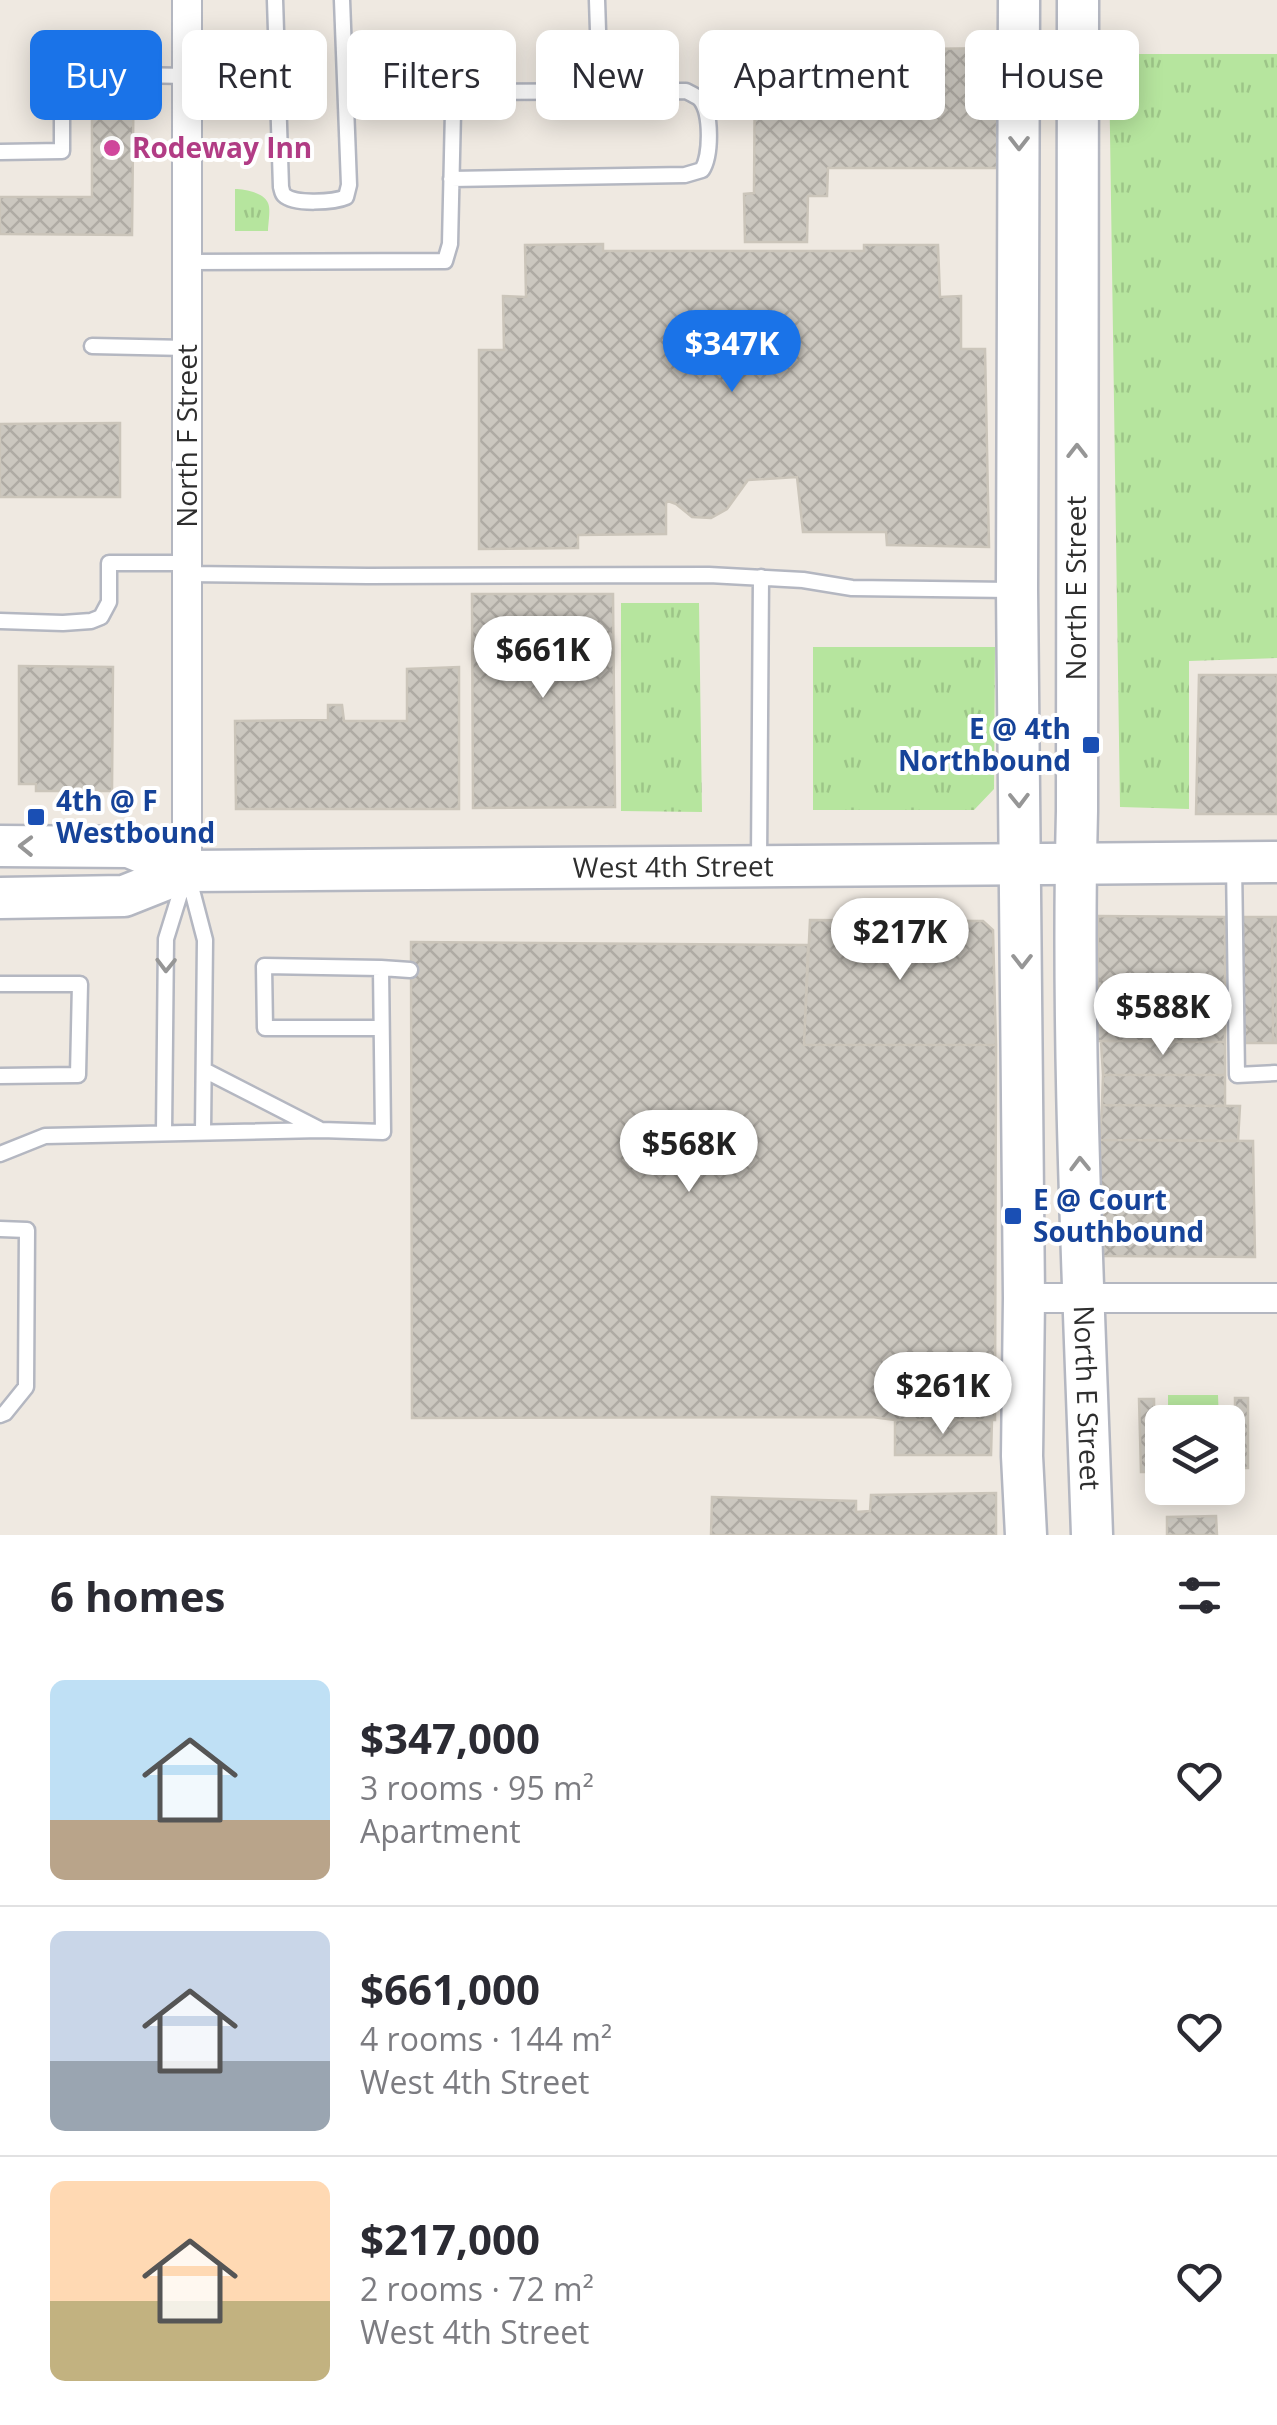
<!DOCTYPE html>
<meta charset="utf-8">
<style>
:root{--surface:#fff;--page:#f7f7f7;--text:#2b2b33;--muted:#7c7c81;--line:#e1e1e2;--accent:#1a73e8}
body{margin:0;font-family:"Open Sans",sans-serif;background:var(--page);color:var(--text);height:100vh;display:flex;flex-direction:column;font-size:38px;white-space:nowrap}
*{box-sizing:border-box;margin:0}
p{font-size:32px;color:var(--muted)}
.icon{flex:none;width:55px;height:55px;fill:none;stroke:currentColor;stroke-width:2;stroke-linecap:round;stroke-linejoin:round}
.map{position:relative;height:1535px;overflow:hidden}
.side{display:flex;flex-direction:column;background:var(--surface);flex:1}
.side>*{flex:none}
.top-card{position:absolute;left:30px;top:30px;width:1218px;height:90px;display:flex;gap:20px}
.buttons{position:absolute;left:1145px;top:1405px;display:grid;gap:20px}
.buttons a{display:grid;place-items:center;width:100px;height:100px;border-radius:15px;background:var(--surface);box-shadow:0 5px 25px #0003;font-size:50px}
.price{position:absolute;translate:-50% -85px;padding:0 22px;border-radius:35px;background:#fff;color:#222;font-size:32px;line-height:65px;filter:drop-shadow(0 2px 5px #0008)}
.price::after{content:'';position:absolute;left:50%;top:60px;width:30px;height:22px;margin-left:-15px;background:inherit;clip-path:polygon(0 0,100% 0,50% 100%)}
.price.active{background:var(--accent);color:#fff}
ul{padding:0;list-style:none}
li{display:flex;align-items:center;gap:30px;height:250px;padding:0 50px}
li+li{border-top:2px solid var(--line)}
li span{display:grid;place-items:center;flex:none;width:280px;height:200px;border-radius:15px;color:#555}
li>.icon{margin-inline-start:auto}
span .icon{width:120px;height:120px;fill:#fffc;stroke-width:1}
li b{font-size:42px}
h2{display:flex;justify-content:space-between;align-items:center;height:120px;padding:0 50px;font-size:42px}
.chip{padding:0 35px;border-radius:15px;background:var(--surface);box-shadow:0 5px 25px #0003;font-size:35px;line-height:90px}
.chip.active{background:var(--accent);color:#fff}
.map>svg:first-child{display:block}
.grass{fill:url(#grass-tufts)}
.building{fill:url(#building-cross-hatch);stroke:#cbc5ba;stroke-width:2.5}
.lines{fill:none;stroke-linecap:round;stroke-linejoin:round}
.lane-casing{stroke:#b4b7c1;stroke-width:19}
.street-casing{stroke:#b4b7c1;stroke-width:32}
.secondary-casing{stroke:#b4b7c1;stroke-width:45}
.lane{stroke:#fff;stroke-width:14}
.street{stroke:#fff;stroke-width:28}
.secondary{stroke:#fff;stroke-width:40}
.oneway{stroke:#969696}
.hotel-dot{fill:#d1479c;stroke:#fff;stroke-width:4}
.transit-dot{fill:#1a4fb4;stroke:#fff;stroke-width:4}
.labels{text-anchor:middle;stroke-width:8;stroke-linejoin:round;paint-order:stroke}
.hotel-label{font-size:28px;font-weight:bold;fill:#b23c85;stroke:#fff;text-anchor:start}
.street-label{font-size:28px;fill:#2e2e2e;stroke:#fff}
.transit-label{font-size:28px;font-weight:bold;fill:#164399;stroke:#fff;text-anchor:start}
</style>
<div class="map">
<svg width="1277" height="1535" viewBox="0 0 1277 1535">
<defs>
<pattern id="grass-tufts" width="24" height="20" patternUnits="userSpaceOnUse" patternTransform="scale(2.5)"><rect width="24" height="20" fill="#b6e59e"/><path d="M3 7l-1-3M5 7V3M7 7l1-3M15 17l-1-3M17 17v-4M19 17l1-3" fill="none" stroke="#9dc588"/></pattern>
<pattern id="building-cross-hatch" width="8" height="8" patternUnits="userSpaceOnUse" patternTransform="scale(2.5)"><rect width="8" height="8" fill="#cbc7bf"/><path d="M0 0l8 8M0 8l8-8" fill="none" stroke="#afaba4"/></pattern>
</defs>
<rect width="100%" height="100%" fill="#efe9e1"/>
<path class="grass" d="M1121,54H1277V658L1189,661V809L1120,807L1109,65Z
M235,189C245,189 264,193 268,203C271,209 268,224 268,231H235Z
M621,603H699L702,812L621,811Z
M813,647H995L994,789L974,810H813Z
M1168,1395H1218L1219,1422H1168Z"/>
<path class="building" d="M997,48V168H828L827,196H808L807,242H745L744,194L754,193L755,51Z
M123,51H134L132,235L0,234V197H92V100H122Z
M603,244V251H864V245H938L940,297L961,296V349H985L989,547L887,545L886,532H803L797,477L748,480L727,509L711,518L692,517L676,504L668,501L666,503V534L578,535V548L479,549V350H504L503,296L526,297L525,245Z
M120,423V497H0V424Z
M472,594H613L615,807L473,808Z
M19,666L113,667L112,791H36V784H19Z
M459,667V809H236L235,721L328,720V705H342L344,721H407V669Z
M1199,675H1277V814H1196Z
M1098,916L1225,917V1042L1097,1041Z
M1243,917H1272L1273,1043H1242Z
M1272,917H1277V1043H1273Z
M810,920L983,921L993,930L996,1045H804Z
M411,942L808,945L804,1045H996L995,1420H895L872,1417L412,1418Z
M1101,1041L1225,1042V1075H1103Z
M1103,1075H1225V1106L1102,1105Z
M1102,1105L1240,1106L1238,1141L1100,1140Z
M1100,1140L1253,1141L1255,1257L1102,1256Z
M1235,1398H1248V1468H1235Z
M1139,1399H1154L1155,1472H1141Z
M895,1420H992L991,1455H895Z
M996,1493V1535H711L712,1497L856,1501V1512L870,1511L871,1495Z
M1216,1516L1217,1535H1167V1517Z"/>
<g class="lines">
<g class="lane-casing">
<path id="lane" d="M275,0L281,187C282,190 282,193 284,195C294,205 335,202 346,197L349,185L342,0
M597,0L600,91
M134,75L187,76
M0,152L62,151V73L122,75
M187,262L445,261L450,244L453,111L459,99L472,92L686,91C688,92 698,97 700,99C712,113 711,156 702,170L685,175L451,179
M92,346L187,348
M186,574L368,576L709,575L803,580L852,588L1011,590
M0,621L63,623L91,621L101,617L109,602V563H186
M759,861L761,577
M1234,863L1237,1075L1275,1073
M188,875L205,940L203,1132
M381,968L410,970
M0,984H80L78,1075L0,1076
M204,1070L319,1129
M164,1132L166,939L184,881
M0,1154L45,1136L321,1130L383,1132L381,968L264,966L265,1028H381
M0,1229L27,1230L26,1387L5,1413L0,1415"/>
</g>
<g class="street-casing">
<path id="street" d="M187,0V871
M1024,1298H1277"/>
</g>
<g class="secondary-casing">
<g id="secondary">
<path d="M1019,0L1017,589L1024,1298L1022,1456L1026,1535"/>
<path id="s1" d="M1078,0L1077,811C1071,1052 1084,1294 1092,1535"/>
<path d="M0,846L129,847L187,871"/>
<path id="s2" d="M0,898L124,896L187,871L1277,862"/>
</g>
</g>
<use href="#lane" class="lane"/>
<use href="#street" class="street"/>
<use href="#secondary" class="secondary"/>
</g>
<defs><path id="oneway-chevron" d="M-2-3.5L2.5 0L-2 3.5" fill="none" stroke-width="1.6" stroke-linecap="round" stroke-linejoin="round" transform="scale(2.5)"/></defs>
<g class="oneway">
<use href="#oneway-chevron" transform="translate(1019 143) rotate(90)"/>
<use href="#oneway-chevron" transform="translate(1077 451) rotate(-90)"/>
<use href="#oneway-chevron" transform="translate(1019 800) rotate(89)"/>
<use href="#oneway-chevron" transform="translate(26 846) rotate(-179)"/>
<use href="#oneway-chevron" transform="translate(1022 961) rotate(90)"/>
<use href="#oneway-chevron" transform="translate(166 965) rotate(91)"/>
<use href="#oneway-chevron" transform="translate(1080 1164) rotate(-91)"/>
</g>
<circle class="hotel-dot" cx="112" cy="148" r="10"/>
<g class="transit-dot">
<rect x="1081" y="735" width="20" height="20" rx="5"/>
<rect x="26" y="807" width="20" height="20" rx="5"/>
<rect x="1003" y="1206" width="20" height="20" rx="5"/>
</g>
<g class="labels">
<g class="hotel-label">
<text x="132" y="158">Rodeway Inn</text>
</g>
<g class="street-label">
<text transform="translate(187 436) rotate(-90)" y="10">North F Street</text>
<text transform="translate(1076 588) rotate(-90)" y="10">North E Street</text>
<text dy="10" stroke="none"><textPath href="#s2" startOffset="678">West 4th Street</textPath></text>
<text dy="10" stroke="none"><textPath href="#s1" startOffset="1398">North E Street</textPath></text>
</g>
<g class="transit-label">
<text x="1071" y="739" text-anchor="end">E @ 4th<tspan x="1071" dy="32">Northbound</tspan></text>
<text x="56" y="811">4th @ F<tspan x="56" dy="32">Westbound</tspan></text>
<text x="1033" y="1210">E @ Court<tspan x="1033" dy="32">Southbound</tspan></text>
</g>
</g>
</svg>
<div class="buttons">
<a><svg class="icon" aria-label="layers" viewBox="0 0 24 24"><path d="M12 4l9 5-9 5-9-5zM3 14l9 5 9-5"/></svg></a>
</div>
<b class="price active" style="left:732px;top:395px">$347K</b>
<b class="price" style="left:543px;top:701px">$661K</b>
<b class="price" style="left:900px;top:983px">$217K</b>
<b class="price" style="left:1163px;top:1058px">$588K</b>
<b class="price" style="left:689px;top:1195px">$568K</b>
<b class="price" style="left:943px;top:1437px">$261K</b>
<div class="top-card">
<a class="chip active">Buy</a>
<a class="chip">Rent</a>
<a class="chip">Filters</a>
<a class="chip">New</a>
<a class="chip">Apartment</a>
<a class="chip">House</a>
</div>
</div>
<section class="side">
<h2>6 homes<svg class="icon" aria-label="filters" viewBox="0 0 24 24"><path d="M4 7h16M4 17h16"/><circle cx="9" cy="7" r="2"/><circle cx="15" cy="17" r="2"/></svg></h2>
<ul>
<li><span style="background:linear-gradient(#bfe0f5 70%,#b9a48a 0)"><svg class="icon" aria-label="home" viewBox="0 0 24 24"><path d="M3 11l9-7 9 7M6 9v11h12V9"/></svg></span><div><b>$347,000</b><p>3 rooms · 95 m²</p><p>Apartment</p></div><svg class="icon" aria-label="heart" viewBox="0 0 24 24"><path d="M12 20l-8-8c-3-5 5-10 8-4 3-6 11-1 8 4z"/></svg></li>
<li><span style="background:linear-gradient(#c9d6e8 65%,#9aa5b1 0)"><svg class="icon" aria-label="home" viewBox="0 0 24 24"><path d="M3 11l9-7 9 7M6 9v11h12V9"/></svg></span><div><b>$661,000</b><p>4 rooms · 144 m²</p><p>West 4th Street</p></div><svg class="icon" aria-label="heart" viewBox="0 0 24 24"><path d="M12 20l-8-8c-3-5 5-10 8-4 3-6 11-1 8 4z"/></svg></li>
<li><span style="background:linear-gradient(#ffd9b3 60%,#c2b280 0)"><svg class="icon" aria-label="home" viewBox="0 0 24 24"><path d="M3 11l9-7 9 7M6 9v11h12V9"/></svg></span><div><b>$217,000</b><p>2 rooms · 72 m²</p><p>West 4th Street</p></div><svg class="icon" aria-label="heart" viewBox="0 0 24 24"><path d="M12 20l-8-8c-3-5 5-10 8-4 3-6 11-1 8 4z"/></svg></li>
</ul>
</section>
